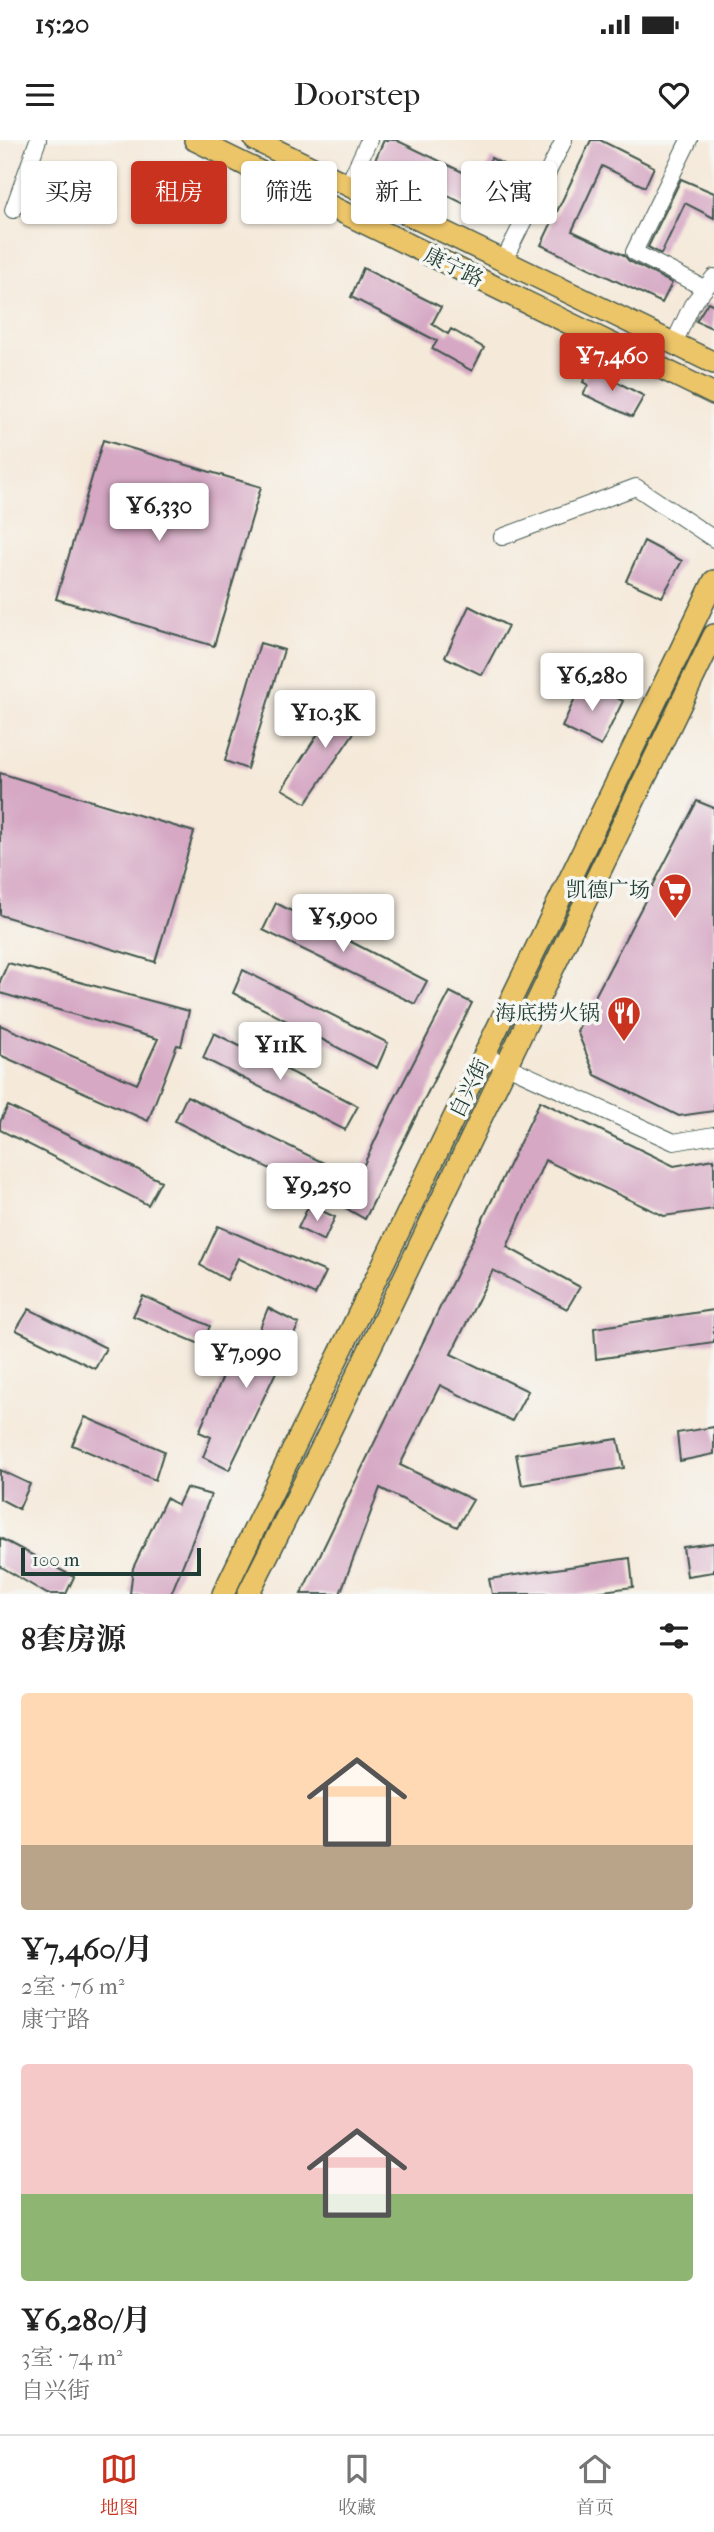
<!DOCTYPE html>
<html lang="zh">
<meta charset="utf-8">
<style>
:root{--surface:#fff;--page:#f2f2f2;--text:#222;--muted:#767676;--line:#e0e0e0;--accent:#c8321e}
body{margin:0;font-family:"IM FELL French Canon","Noto Serif SC",serif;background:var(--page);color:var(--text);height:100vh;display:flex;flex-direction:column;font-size:26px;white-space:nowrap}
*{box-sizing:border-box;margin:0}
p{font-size:23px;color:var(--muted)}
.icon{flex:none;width:38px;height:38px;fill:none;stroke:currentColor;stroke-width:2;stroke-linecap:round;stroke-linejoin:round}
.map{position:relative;height:1454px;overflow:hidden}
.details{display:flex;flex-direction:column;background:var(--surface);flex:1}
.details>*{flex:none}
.banner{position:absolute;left:21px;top:21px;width:672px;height:63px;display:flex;gap:14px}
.scale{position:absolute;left:21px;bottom:18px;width:180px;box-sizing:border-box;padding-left:7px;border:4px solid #1f3d34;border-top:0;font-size:19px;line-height:24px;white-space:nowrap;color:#1f3d34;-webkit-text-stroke:5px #f6f6f2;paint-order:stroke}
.price{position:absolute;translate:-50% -60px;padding:0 16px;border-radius:7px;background:#fff;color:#222;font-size:23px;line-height:46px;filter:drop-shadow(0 2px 4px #0008)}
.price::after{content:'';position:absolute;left:50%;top:42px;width:21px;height:16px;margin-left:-10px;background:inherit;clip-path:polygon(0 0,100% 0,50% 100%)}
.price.active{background:var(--accent);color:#fff}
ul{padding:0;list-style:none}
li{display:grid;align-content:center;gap:14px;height:371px;padding:0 21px}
li span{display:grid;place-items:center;height:217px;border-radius:7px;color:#555}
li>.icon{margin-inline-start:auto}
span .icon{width:126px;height:126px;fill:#fffc;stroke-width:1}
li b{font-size:30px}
h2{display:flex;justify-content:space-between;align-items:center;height:84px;padding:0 21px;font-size:30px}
.pill{padding:0 24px;border-radius:7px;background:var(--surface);box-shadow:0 2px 5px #0004;font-size:24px;line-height:63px}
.pill.active{background:var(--accent);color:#fff}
.status{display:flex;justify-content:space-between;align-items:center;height:49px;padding:0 35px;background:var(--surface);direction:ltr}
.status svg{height:19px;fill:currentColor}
header{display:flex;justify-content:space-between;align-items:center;height:91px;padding:0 21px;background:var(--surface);font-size:32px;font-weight:600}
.tab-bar{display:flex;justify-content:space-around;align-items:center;height:98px;border-top:2px solid var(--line);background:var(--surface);font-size:19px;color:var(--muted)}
.tab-bar a{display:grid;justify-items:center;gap:4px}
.tab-bar .active{color:var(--accent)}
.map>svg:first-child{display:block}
.building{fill:#d6a8c4}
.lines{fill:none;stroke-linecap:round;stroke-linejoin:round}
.minor-casing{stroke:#3f574d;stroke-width:18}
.major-casing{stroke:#3f574d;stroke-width:24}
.minor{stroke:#fff;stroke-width:16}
.major{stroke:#edc569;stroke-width:21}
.labels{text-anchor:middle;stroke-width:7;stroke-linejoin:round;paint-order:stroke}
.street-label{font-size:21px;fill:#1f3d34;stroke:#f6f6f2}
.poi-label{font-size:21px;fill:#1f3d34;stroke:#f6f6f2;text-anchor:end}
</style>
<div class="status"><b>15:20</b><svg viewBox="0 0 49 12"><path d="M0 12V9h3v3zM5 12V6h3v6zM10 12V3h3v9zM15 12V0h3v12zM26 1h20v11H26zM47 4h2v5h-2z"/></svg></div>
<header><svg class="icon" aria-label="menu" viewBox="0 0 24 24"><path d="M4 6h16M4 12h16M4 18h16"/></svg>Doorstep<svg class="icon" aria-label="heart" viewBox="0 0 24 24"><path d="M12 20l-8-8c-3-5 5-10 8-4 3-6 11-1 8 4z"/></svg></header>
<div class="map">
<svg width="714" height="1454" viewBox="0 0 714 1454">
<rect width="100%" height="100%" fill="#f6f6f2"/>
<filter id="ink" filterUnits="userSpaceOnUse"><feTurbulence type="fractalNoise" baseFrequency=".0143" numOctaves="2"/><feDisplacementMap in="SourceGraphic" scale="14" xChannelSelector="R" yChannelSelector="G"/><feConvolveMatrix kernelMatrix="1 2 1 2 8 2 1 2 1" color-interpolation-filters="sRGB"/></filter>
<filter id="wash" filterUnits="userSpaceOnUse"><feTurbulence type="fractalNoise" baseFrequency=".00686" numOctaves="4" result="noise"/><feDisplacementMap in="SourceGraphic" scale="28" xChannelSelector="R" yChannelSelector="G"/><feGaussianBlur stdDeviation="1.57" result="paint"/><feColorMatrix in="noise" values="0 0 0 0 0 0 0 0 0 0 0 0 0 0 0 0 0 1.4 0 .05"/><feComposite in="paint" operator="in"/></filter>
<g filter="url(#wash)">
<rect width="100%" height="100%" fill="#f5e9d9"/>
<g id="blocks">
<path class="building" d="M384,0H396L481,41L491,18L514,30L491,77L375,20Z
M591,0H600L654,27L645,47L602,26L572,91L624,115L629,121L672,143L662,163L541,105Z
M681,39L714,53V78L685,63L661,114L648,107Z
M363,128L441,167L432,184L448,194L451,189L484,208L472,231L432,209L437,201L351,157Z
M708,162L714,165V189L696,181Z
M590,228L644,256L632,277L583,254L588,245L583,242Z
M103,300L261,347L214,506L56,459Z
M644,401L682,421L662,457L626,441Z
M469,466L508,486L482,535L445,517Z
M260,503L284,510L247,629L225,621Z
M583,540L623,561L601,606L562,587Z
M342,557L368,572L306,663L282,649Z
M0,633L194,692L155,822L0,775Z
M697,661L714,668V971L679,976L595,935L577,891Z
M276,763L427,841L415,864L263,790Z
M8,823L189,871L181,906L177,905L148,981L0,915V885L137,944L158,899L0,853V841Z
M243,830L388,903L377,928L233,853Z
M450,852L472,863L365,1079L344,1067L393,962Z
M214,893L358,966L345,990L203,918Z
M187,956L328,1025L316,1052L175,981Z
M540,961L674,1026L714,1019V1069L664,1076L545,1020L507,1107L580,1147L567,1169L493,1130L451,1214L528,1251L512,1281L440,1245L400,1325L473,1360L457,1387L380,1348L340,1454H301Z
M8,966L161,1041L148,1065L0,990V982Z
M309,1065L335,1077L324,1101L298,1088Z
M218,1086L326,1132L315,1155L238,1118L227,1140L200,1125Z
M143,1156L210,1186L202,1205L133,1176Z
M268,1168L299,1184L229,1330L203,1317L211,1297L199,1292L227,1227L241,1236Z
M29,1169L106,1208L95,1229L16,1190Z
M714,1170V1202L596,1219L594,1188Z
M85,1277L164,1311L155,1340L72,1305Z
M714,1287V1314L680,1321L677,1293Z
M618,1299L624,1328L522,1345L516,1314Z
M0,1330L30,1344L19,1369L0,1359Z
M186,1348L211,1355L171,1454H130L133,1428L166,1358L178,1365Z
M0,1398L74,1437L66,1454H47L0,1426Z
M714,1403V1432L687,1436L683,1407Z
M630,1418L633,1447L581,1454H492L489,1439Z"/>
</g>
</g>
<g filter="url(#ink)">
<use href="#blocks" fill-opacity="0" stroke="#3f574d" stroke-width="2"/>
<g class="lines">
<g class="minor-casing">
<path id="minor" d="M689,0L634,112L704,148
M348,45L369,0
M13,70L38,0
M504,120L564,0
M673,205L692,165L714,137
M502,397L636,347L714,399
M485,916L674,1002L714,995"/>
</g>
<g class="major-casing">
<path id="major" d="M195,0L714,254
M255,0L714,223
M223,1454L714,441
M248,1454L327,1297L714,495"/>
</g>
<use href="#minor" class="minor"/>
<use href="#major" class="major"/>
</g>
</g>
<defs>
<g id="supermarket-pin" transform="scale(1.75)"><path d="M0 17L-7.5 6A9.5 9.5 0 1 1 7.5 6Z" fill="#c8321e" stroke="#f6f6f2"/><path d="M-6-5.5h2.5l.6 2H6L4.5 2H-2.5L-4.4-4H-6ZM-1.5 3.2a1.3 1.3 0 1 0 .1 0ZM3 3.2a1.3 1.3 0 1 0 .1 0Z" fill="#fff"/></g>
<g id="restaurant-pin" transform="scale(1.75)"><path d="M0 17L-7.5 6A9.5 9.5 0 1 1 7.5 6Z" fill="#c8321e" stroke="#f6f6f2"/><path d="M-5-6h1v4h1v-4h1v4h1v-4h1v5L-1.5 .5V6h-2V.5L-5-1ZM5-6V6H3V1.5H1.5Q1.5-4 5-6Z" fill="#fff"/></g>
</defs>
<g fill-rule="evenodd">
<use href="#supermarket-pin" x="675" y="750"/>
<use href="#restaurant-pin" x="624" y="873"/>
</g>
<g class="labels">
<g class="street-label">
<text transform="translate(454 127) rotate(26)" y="7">康宁路</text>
<text transform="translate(469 948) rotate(-64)" y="7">自兴街</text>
</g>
<g class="poi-label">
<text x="650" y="757">凯德广场</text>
<text x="600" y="880">海底捞火锅</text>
</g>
</g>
</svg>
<div class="scale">100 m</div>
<b class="price active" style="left:612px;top:253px">¥7,460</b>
<b class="price" style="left:159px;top:403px">¥6,330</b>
<b class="price" style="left:592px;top:573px">¥6,280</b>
<b class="price" style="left:325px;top:610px">¥10.3K</b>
<b class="price" style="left:343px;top:814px">¥5,900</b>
<b class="price" style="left:280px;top:942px">¥11K</b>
<b class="price" style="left:317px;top:1083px">¥9,250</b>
<b class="price" style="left:246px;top:1250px">¥7,090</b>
<div class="banner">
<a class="pill">买房</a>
<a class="pill active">租房</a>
<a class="pill">筛选</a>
<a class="pill">新上</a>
<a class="pill">公寓</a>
</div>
</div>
<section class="details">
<h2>8套房源<svg class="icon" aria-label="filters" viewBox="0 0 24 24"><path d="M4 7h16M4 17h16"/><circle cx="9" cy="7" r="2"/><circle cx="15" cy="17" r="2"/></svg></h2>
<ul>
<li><span style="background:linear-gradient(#ffd9b3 70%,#b9a48a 0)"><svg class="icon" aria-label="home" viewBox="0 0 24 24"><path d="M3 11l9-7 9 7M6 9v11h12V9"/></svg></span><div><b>¥7,460/月</b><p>2室 · 76 m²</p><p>康宁路</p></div></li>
<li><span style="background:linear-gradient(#f6c9c9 60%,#8fb573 0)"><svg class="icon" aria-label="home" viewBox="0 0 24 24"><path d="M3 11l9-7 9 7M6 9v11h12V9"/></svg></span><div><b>¥6,280/月</b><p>3室 · 74 m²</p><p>自兴街</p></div></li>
</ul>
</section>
<nav class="tab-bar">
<a class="active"><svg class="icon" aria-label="map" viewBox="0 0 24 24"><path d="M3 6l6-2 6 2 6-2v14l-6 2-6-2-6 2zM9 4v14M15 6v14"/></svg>地图</a>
<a><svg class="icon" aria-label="saved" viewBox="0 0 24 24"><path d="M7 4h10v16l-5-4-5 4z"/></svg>收藏</a>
<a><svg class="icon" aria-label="home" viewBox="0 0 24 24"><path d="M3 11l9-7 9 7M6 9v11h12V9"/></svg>首页</a>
</nav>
